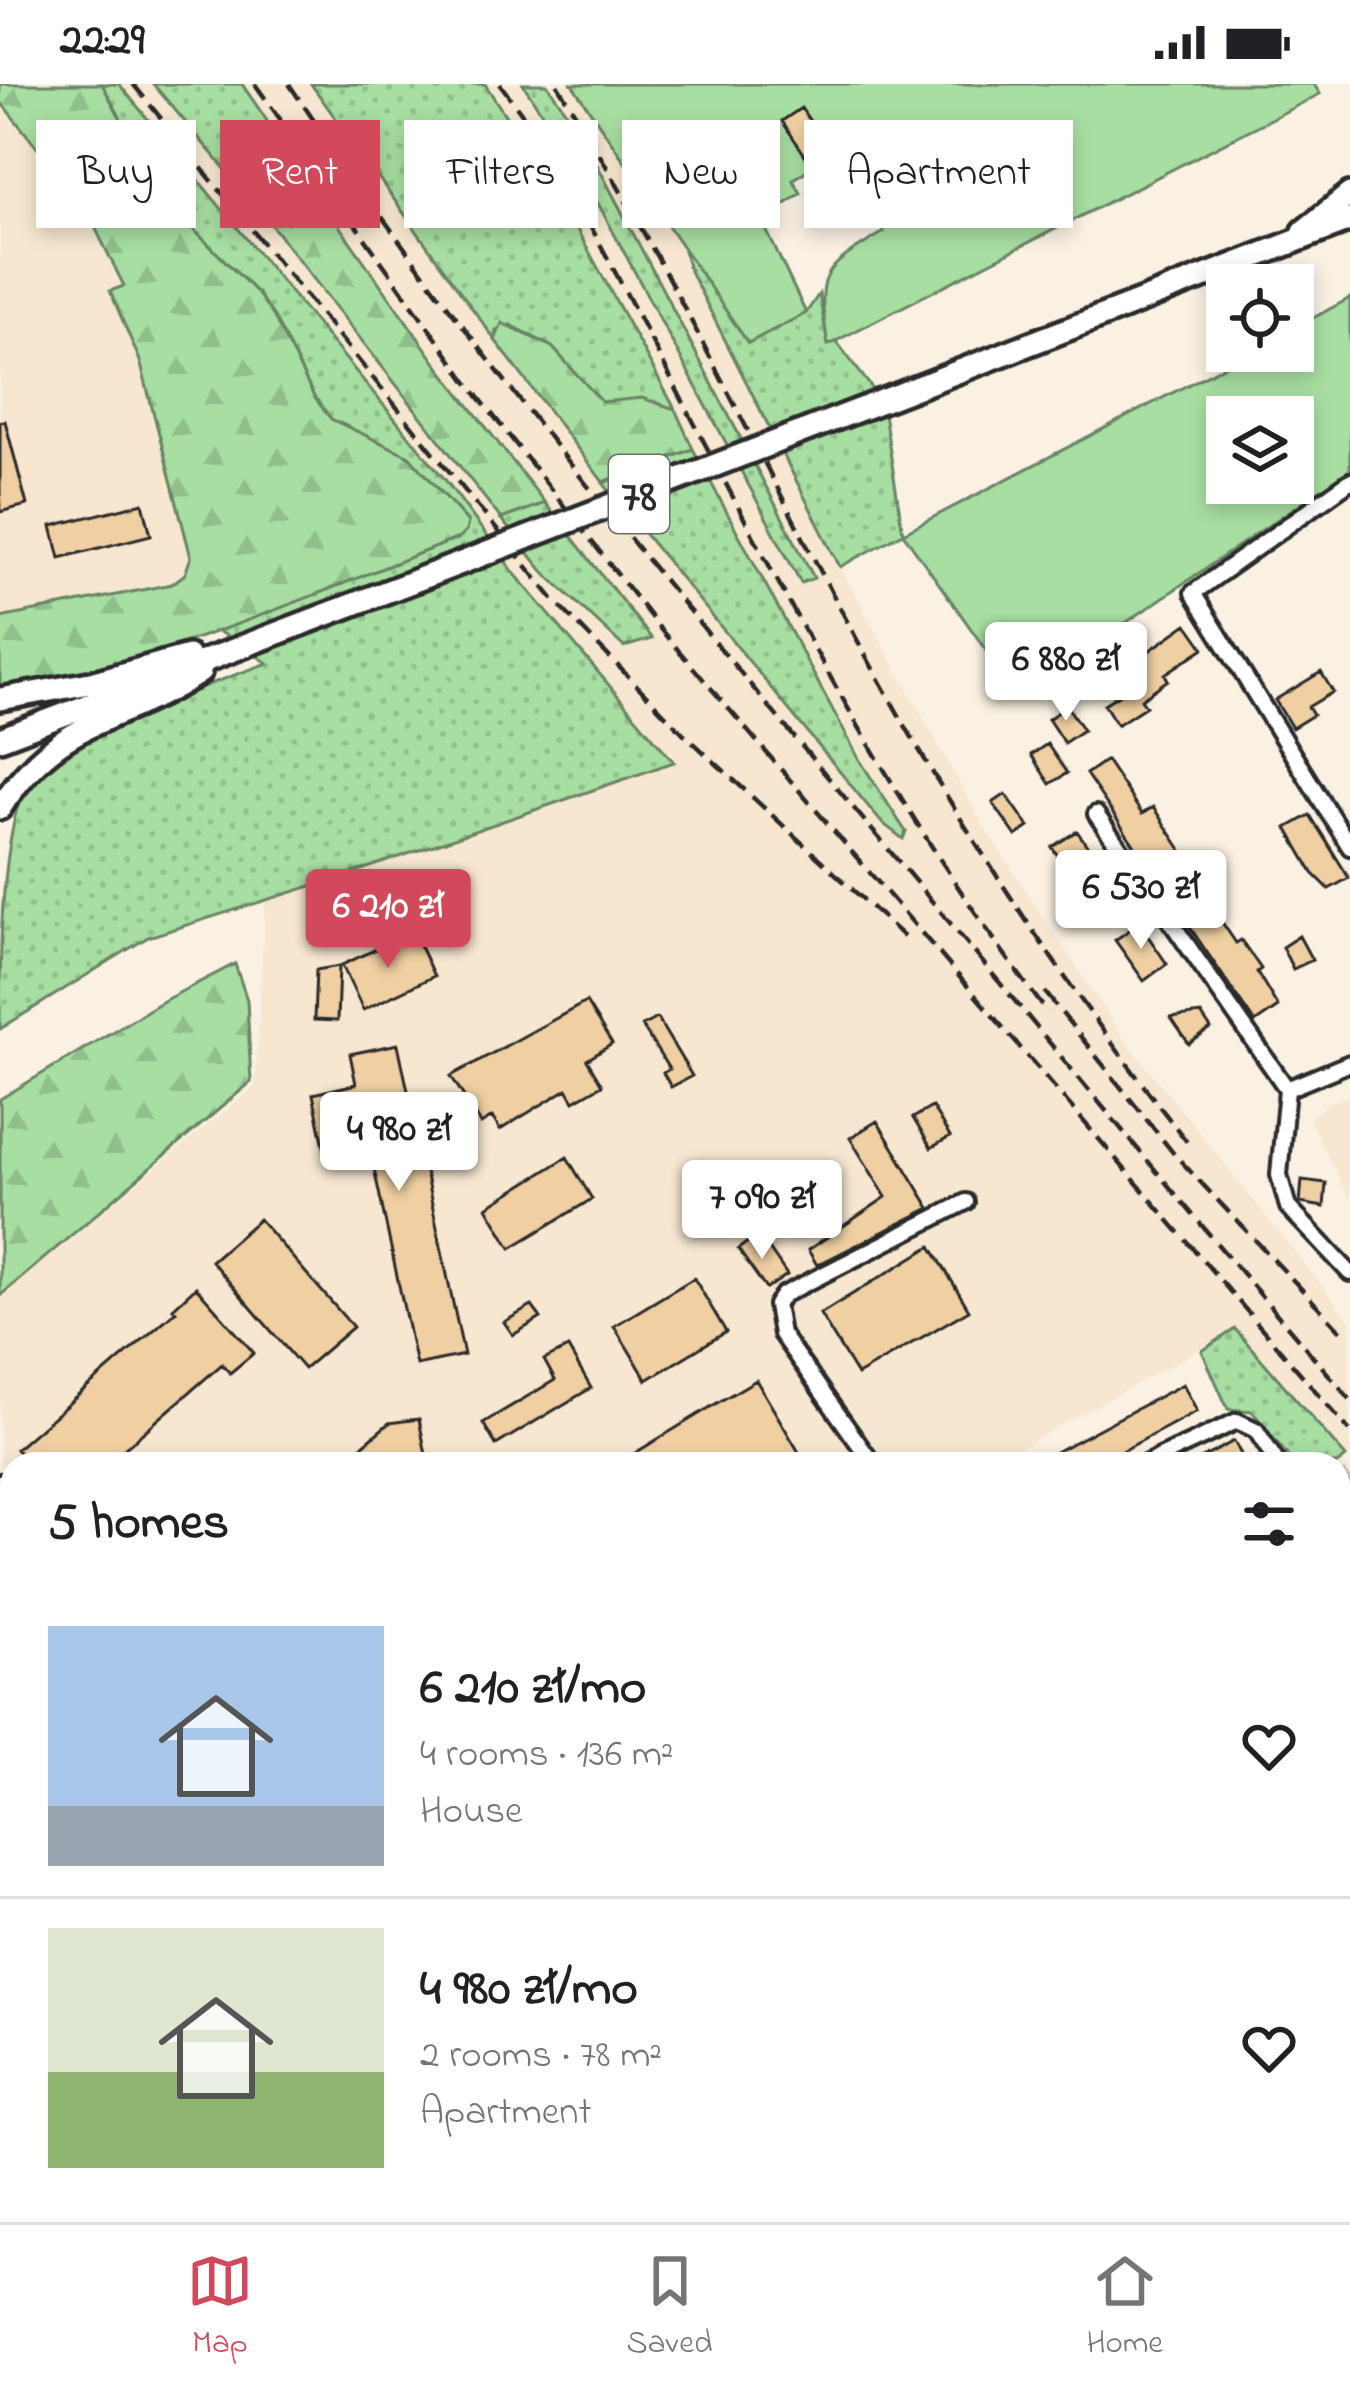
<!DOCTYPE html>
<meta charset="utf-8">
<style>
:root{--surface:#fff;--page:#f6f6f6;--text:#202124;--muted:#757577;--line:#e0e0e0;--accent:#d1495b}
body{margin:0;font-family:"Indie Flower",sans-serif;background:var(--page);color:var(--text);height:100vh;display:flex;flex-direction:column;font-size:45px;white-space:nowrap}
*{box-sizing:border-box;margin:0}
p{font-size:39px;color:var(--muted)}
.icon{flex:none;width:66px;height:66px;fill:none;stroke:currentColor;stroke-width:2;stroke-linecap:round;stroke-linejoin:round}
.map{position:relative;flex:1;overflow:hidden}
.side{position:absolute;left:0px;top:1368px;width:1350px;height:771px;display:flex;flex-direction:column;background:var(--surface);border-radius:36px 36px 0 0;box-shadow:0 6px 18px #0003}
.side>*{flex:none}
.top-card{position:absolute;left:36px;top:36px;width:1278px;height:108px;display:flex;gap:24px}
.buttons{position:absolute;left:1206px;top:180px;display:grid;gap:24px}
.buttons a{display:grid;place-items:center;width:108px;height:108px;border-radius:0px;background:var(--surface);box-shadow:0 6px 18px #0003;font-size:60px}
.price{position:absolute;translate:-50% -102px;padding:0 27px;border-radius:12px;background:#fff;color:#222;font-size:39px;line-height:78px;filter:drop-shadow(0 3px 6px #0008)}
.price::after{content:'';position:absolute;left:50%;top:72px;width:36px;height:27px;margin-left:-18px;background:inherit;clip-path:polygon(0 0,100% 0,50% 100%)}
.price.on{background:var(--accent);color:#fff}
ul{padding:0;list-style:none}
li{display:flex;align-items:center;gap:36px;height:300px;padding:0 48px}
li+li{border-top:3px solid var(--line)}
li span{display:grid;place-items:center;flex:none;width:336px;height:240px;border-radius:0px;color:#555}
li>.icon{margin-inline-start:auto}
span .icon{width:144px;height:144px;fill:#fffc;stroke-width:1}
li b{font-size:51px}
h2{display:flex;justify-content:space-between;align-items:center;height:144px;padding:0 48px;font-size:51px}
.chip{padding:0 42px;border-radius:0px;background:var(--surface);box-shadow:0 6px 18px #0003;font-size:42px;line-height:108px}
.chip.on{background:var(--accent);color:#fff}
.status{display:flex;justify-content:space-between;align-items:center;height:84px;padding:0 60px;background:var(--surface);direction:ltr}
.status svg{height:33px;fill:currentColor}
.tab-bar{display:flex;justify-content:space-around;align-items:center;height:168px;border-top:3px solid var(--line);background:var(--surface);font-size:33px;color:var(--muted)}
.tab-bar a{display:grid;justify-items:center;gap:6px}
.tab-bar .on{color:var(--accent)}
.map>svg:first-child{display:block}
.built{fill:#f7e7d0}
.grass{fill:url(#grass-dots);stroke:#698466;stroke-width:3}
.forest{fill:url(#forest-firs);stroke:#698466;stroke-width:3}
.garden{fill:#a7dea1;stroke:#698466;stroke-width:3;fill-rule:evenodd}
.building{fill:#f0d0a2;stroke:#2b2b2b;stroke-width:3}
.lines{fill:none;stroke-linecap:round;stroke-linejoin:round}
.minor-tunnel{stroke:#d1c9be;stroke-width:14;stroke-dasharray:14 7;stroke-linecap:butt}
.minor-casing{stroke:#2b2b2b;stroke-width:22}
.primary-casing{stroke:#2b2b2b;stroke-width:30}
.minor{stroke:#fff;stroke-width:14}
.primary{stroke:#fff;stroke-width:21}
.rail{stroke:#2b2b2b;stroke-width:4.5;stroke-dasharray:18 9;stroke-linecap:butt}
.primary-bridge-casing{stroke:#2b2b2b;stroke-width:30;stroke-linecap:butt}
.primary-bridge{stroke:#fff;stroke-width:21}
.labels{text-anchor:middle;stroke-width:12;stroke-linejoin:round;paint-order:stroke}
.shield{fill:#fff;stroke:#6b6b6b;stroke-width:3}
.shield-label{font-size:45px;font-weight:bold;fill:#2b2b2b}
</style>
<div class="status"><b>22:29</b><svg viewBox="0 0 49 12"><path d="M0 12V9h3v3zM5 12V6h3v6zM10 12V3h3v9zM15 12V0h3v12zM26 1h20v11H26zM47 4h2v5h-2z"/></svg></div>
<div class="map">
<svg width="1350" height="2138" viewBox="0 0 1350 2138">
<defs>
<pattern id="grass-dots" width="8" height="8" patternUnits="userSpaceOnUse" patternTransform="scale(3)"><rect width="8" height="8" fill="#a7dea1"/><path d="M2 2h.1M6 6h.1" fill="none" stroke="#90bf8b" stroke-width="1.8" stroke-linecap="round"/></pattern>
<pattern id="forest-firs" width="22" height="20" patternUnits="userSpaceOnUse" patternTransform="scale(3)"><rect width="22" height="20" fill="#a7dea1"/><path d="M5 1l3.5 6h-7zM16 11l3.5 6h-7z" fill="#90bf8b"/></pattern>
</defs>
<rect width="100%" height="100%" fill="#faf1e3"/>
<filter id="ink" filterUnits="userSpaceOnUse"><feTurbulence type="fractalNoise" baseFrequency=".00833" numOctaves="2"/><feDisplacementMap in="SourceGraphic" scale="24" xChannelSelector="R" yChannelSelector="G"/><feConvolveMatrix kernelMatrix="1 2 1 2 8 2 1 2 1" color-interpolation-filters="sRGB"/></filter>
<g filter="url(#ink)">
<path class="built" d="M119,0H153L259,125L543,487L651,555L436,279L242,0H311L503,269L603,398L894,751L901,736L859,675L568,129L485,0H523L534,11L584,95L800,498L813,494L634,147L581,50L547,0H572L683,162L688,183L840,483L983,741L1120,949L1350,1237V1370L1346,1373L1235,1246L990,1380H0V1212L255,1002L278,584L447,398Z
M0,17L86,125L125,202L110,207L140,277L191,473L218,547L0,530Z
M1350,1011V1116L1309,1035L1328,1019Z
M1338,1834L1350,1845V2138H587L579,2127H1338Z"/>
<path class="grass" d="M102,0H119L447,398L515,490L674,678L350,790L148,853L0,945C0,880 0,815 11,752C14,741 15,726 20,716C50,655 204,602 268,579L218,547L459,454L466,447L468,438L409,372L331,335L314,313L274,233L257,209L184,136L148,85Z
M153,0H242C261,30 293,63 282,100L258,80L255,111L259,125Z
M311,0H485L568,129L675,325L602,319L552,263L511,241L496,246L495,256Z
M523,0H547L581,50L814,494L801,499L585,95Z
M683,162L748,259L806,229L819,210L828,260L836,257L882,317L903,449L840,483L688,183Z
M693,365L859,675L906,748L903,755L881,738L603,399Z
M545,419L652,555L624,563L543,487L501,435Z
M1235,1245L1346,1373L1337,1380H1294L1252,1327L1228,1325L1202,1267Z
M0,1913L12,1931V2013L0,1999Z"/>
<path class="forest" d="M0,0H102L148,85L184,136L257,209L274,233L314,313L331,335L409,372L468,438L466,447L459,454C310,511 160,581 0,602V534L172,500L185,490L191,473L140,277L110,207L124,202L86,125L0,17Z
M282,61L436,279L545,419L501,435L259,125C253,105 259,85 255,64L282,99L285,90Z
M502,239L552,263L602,318L642,314L675,325L693,365L603,398L495,256Z
M235,880L247,916L251,998L0,1212V1015L165,916Z
M0,1611L12,1628V1894L0,1875Z
M161,2127H334L342,2138H168Z"/>
<path class="garden" d="M572,0H1314L1320,10L828,261C816,187 821,186 884,148L831,69L793,96L801,109L762,137L806,229L748,259Z
M1350,214V386L1036,600L1022,603L1006,594L903,449L1253,267H1293V245ZM1293,333V399H1227V333Z
M0,2056L12,2070V2127H65L75,2138H0Z"/>
<path class="building" d="M801,24L830,67L811,80L782,37Z
M5,337L27,421L0,428V338Z
M143,419L151,451L60,474L52,442Z
M1187,540L1204,564L1165,590L1168,596L1141,615L1146,622L1117,641L1104,620L1142,596L1132,579Z
M1321,588L1333,608L1308,623L1313,631L1292,644L1275,616Z
M1067,622L1083,646L1064,659L1048,635Z
M1047,660L1067,689L1050,700L1031,671Z
M1106,676L1142,730L1153,723L1188,776L1197,770L1207,785L1192,794L1236,859L1241,856L1261,885L1257,888L1278,923L1255,939L1086,690Z
M1006,710L1029,743L1016,752L993,719Z
M1310,731L1349,794L1329,805L1313,789L1287,744Z
M1077,747L1106,790L1081,806L1058,781L1062,778L1052,763Z
M1139,839L1167,880L1144,897L1115,856Z
M413,848L434,892L363,926L342,881Z
M1299,852L1312,876L1293,885L1282,863Z
M339,882L337,937L314,936L316,886Z
M586,918L612,960L587,976L602,1001L574,1017L567,1005L500,1046L492,1033L481,1040L451,992Z
M1201,930L1211,945L1189,960L1171,934Z
M657,934L692,992L671,1003L663,989L669,985L642,942Z
M398,960L464,1271L416,1281L363,1033L333,1039L341,1072L327,1076L313,1010L356,1000L350,970Z
M932,1023L950,1053L931,1064L913,1034Z
M877,1037L930,1124L817,1181L808,1166L886,1113L850,1054Z
M567,1073L592,1115L511,1164L487,1123Z
M1302,1096L1326,1099L1324,1123L1300,1119Z
M259,1135L353,1243L304,1285L211,1177Z
M759,1150L787,1191L766,1205L738,1165Z
M931,1162L969,1226L857,1291L820,1230Z
M694,1194L726,1248L647,1296L614,1242Z
M196,1203L254,1269L230,1289L222,1280L107,1380H30L16,1365L176,1227L173,1224Z
M532,1222L541,1234L513,1251L504,1238Z
M568,1264L591,1304L496,1361L483,1339L555,1296L544,1276Z
M756,1296L806,1380H617L727,1313Z
M1183,1300L1197,1327L1098,1380H1033Z
M419,1335L427,1376L422,1380H364L355,1368L389,1339Z
M1234,1357L1246,1380H1191Z"/>
<g class="lines">
<path class="minor-tunnel" d="M1338,1400L1350,1390"/>
<g class="minor-casing">
<path id="minor" d="M1350,397L1193,509L1350,763
M1096,730L1287,1005
M1287,1005L1279,1091L1288,1123L1350,1189
M1287,1005L1350,979
M873,1380L781,1250L776,1221L783,1211L966,1118
M1145,1380L1237,1337L1256,1346L1278,1380
M1338,1487L1350,1510
M0,1902L12,1920
M149,2127L156,2138"/>
</g>
<g class="primary-casing">
<path id="primary" d="M1304,147L1350,110
M882,317L1350,136
M0,615L90,599L188,572
M0,655L396,504
M0,724C60,630 119,642 200,588
M0,1402L12,1417
M0,1440L12,1455
M508,2127L516,2138
M544,2127L551,2138"/>
</g>
<use href="#minor" class="minor"/>
<use href="#primary" class="primary"/>
<path class="rail" d="M133,0L555,517L683,649L904,853
M255,0L471,303L661,546L1350,1347
M289,0C472,271 684,522 894,772C1046,953 1195,1137 1350,1315
M500,0L531,42L578,119C727,393 857,680 1048,929
M557,0C678,194 771,402 882,601C973,764 1076,917 1191,1063
M1045,908L1174,1070L1341,1247"/>
<g class="primary-bridge-casing">
<path id="primary-bridge" d="M396,504L882,317"/>
</g>
<use href="#primary-bridge" class="primary-bridge"/>
</g>
</g>
<g class="labels">
<rect class="shield" x="609" y="371" width="60" height="78" rx="9"/>
<g class="shield-label">
<text x="639" y="426">78</text>
</g>
</g>
</svg>
<div class="buttons">
<a><svg class="icon" aria-label="locate" viewBox="0 0 24 24"><circle cx="12" cy="12" r="6"/><path d="M12 2v4M12 18v4M2 12h4M18 12h4"/></svg></a>
<a><svg class="icon" aria-label="layers" viewBox="0 0 24 24"><path d="M12 4l9 5-9 5-9-5zM3 14l9 5 9-5"/></svg></a>
</div>
<b class="price" style="left:1066px;top:640px">6 880 zł</b>
<b class="price" style="left:1141px;top:868px">6 530 zł</b>
<b class="price on" style="left:388px;top:887px">6 210 zł</b>
<b class="price" style="left:399px;top:1110px">4 980 zł</b>
<b class="price" style="left:762px;top:1178px">7 090 zł</b>
<div class="top-card">
<a class="chip">Buy</a>
<a class="chip on">Rent</a>
<a class="chip">Filters</a>
<a class="chip">New</a>
<a class="chip">Apartment</a>
</div>
<section class="side">
<h2>5 homes<svg class="icon" aria-label="filters" viewBox="0 0 24 24"><path d="M4 7h16M4 17h16"/><circle cx="9" cy="7" r="2"/><circle cx="15" cy="17" r="2"/></svg></h2>
<ul>
<li><span style="background:linear-gradient(#a9c7e8 75%,#9aa5b1 0)"><svg class="icon" aria-label="home" viewBox="0 0 24 24"><path d="M3 11l9-7 9 7M6 9v11h12V9"/></svg></span><div><b>6 210 zł/mo</b><p>4 rooms · 136 m²</p><p>House</p></div><svg class="icon" aria-label="heart" viewBox="0 0 24 24"><path d="M12 20l-8-8c-3-5 5-10 8-4 3-6 11-1 8 4z"/></svg></li>
<li><span style="background:linear-gradient(#dfe7d0 60%,#8fb573 0)"><svg class="icon" aria-label="home" viewBox="0 0 24 24"><path d="M3 11l9-7 9 7M6 9v11h12V9"/></svg></span><div><b>4 980 zł/mo</b><p>2 rooms · 78 m²</p><p>Apartment</p></div><svg class="icon" aria-label="heart" viewBox="0 0 24 24"><path d="M12 20l-8-8c-3-5 5-10 8-4 3-6 11-1 8 4z"/></svg></li>
</ul>
</section>
</div>
<nav class="tab-bar">
<a class="on"><svg class="icon" aria-label="map" viewBox="0 0 24 24"><path d="M3 6l6-2 6 2 6-2v14l-6 2-6-2-6 2zM9 4v14M15 6v14"/></svg>Map</a>
<a><svg class="icon" aria-label="saved" viewBox="0 0 24 24"><path d="M7 4h10v16l-5-4-5 4z"/></svg>Saved</a>
<a><svg class="icon" aria-label="home" viewBox="0 0 24 24"><path d="M3 11l9-7 9 7M6 9v11h12V9"/></svg>Home</a>
</nav>
